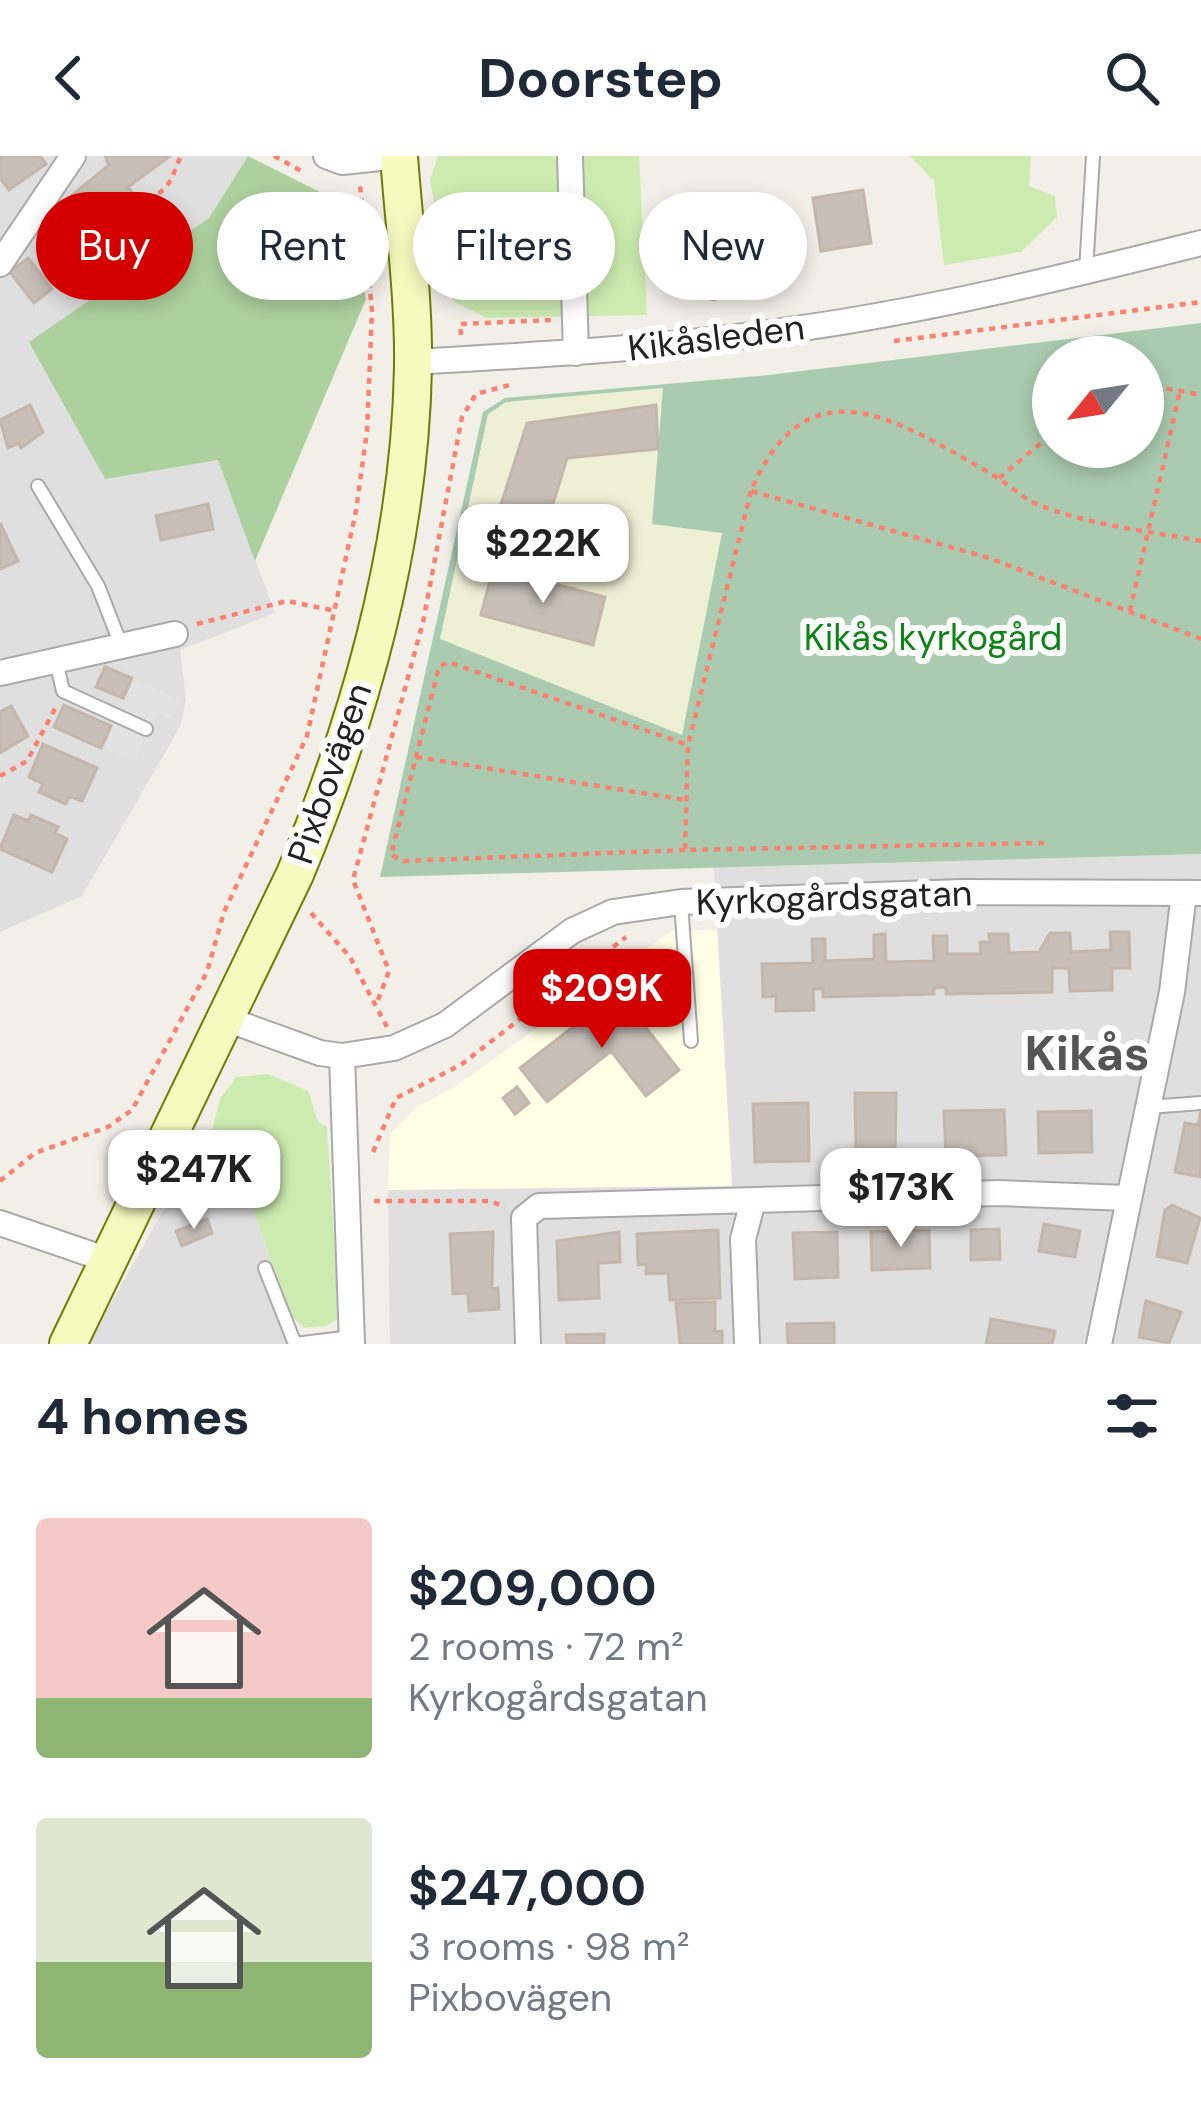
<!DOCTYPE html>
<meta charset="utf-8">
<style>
:root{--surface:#fff;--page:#f2f2f3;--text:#1f2937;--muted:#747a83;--accent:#d40000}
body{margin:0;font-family:"DM Sans",sans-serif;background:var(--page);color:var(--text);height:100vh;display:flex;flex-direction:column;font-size:45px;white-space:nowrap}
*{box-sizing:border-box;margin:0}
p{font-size:39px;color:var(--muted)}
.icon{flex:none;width:66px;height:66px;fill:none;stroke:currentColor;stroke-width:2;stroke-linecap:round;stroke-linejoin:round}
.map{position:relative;height:1188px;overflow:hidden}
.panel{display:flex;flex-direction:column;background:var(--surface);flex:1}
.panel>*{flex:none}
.guide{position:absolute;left:36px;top:36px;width:1131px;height:108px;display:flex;gap:24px}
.needle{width:78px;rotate:240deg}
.controls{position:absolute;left:1032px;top:180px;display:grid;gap:24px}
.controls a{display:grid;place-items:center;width:132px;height:132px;border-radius:50%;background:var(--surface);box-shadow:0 6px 18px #0003;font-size:60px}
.price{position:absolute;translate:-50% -102px;padding:0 27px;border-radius:24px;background:#fff;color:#222;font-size:39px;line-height:78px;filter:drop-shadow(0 3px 6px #0008)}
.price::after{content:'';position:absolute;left:50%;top:72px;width:36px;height:27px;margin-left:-18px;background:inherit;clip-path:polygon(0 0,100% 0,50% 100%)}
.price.active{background:var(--accent);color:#fff}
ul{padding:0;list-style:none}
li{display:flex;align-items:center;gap:36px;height:300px;padding:0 36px}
li span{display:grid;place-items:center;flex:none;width:336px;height:240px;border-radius:12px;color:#555}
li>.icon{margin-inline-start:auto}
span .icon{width:144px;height:144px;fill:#fffc;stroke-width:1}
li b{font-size:51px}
h2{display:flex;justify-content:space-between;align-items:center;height:144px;padding:0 36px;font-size:51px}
.pill{padding:0 42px;border-radius:54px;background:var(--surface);box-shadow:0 6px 18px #0003;font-size:42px;line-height:108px}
.pill.active{background:var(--accent);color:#fff}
header{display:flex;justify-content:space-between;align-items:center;height:156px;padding:0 36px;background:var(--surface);font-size:54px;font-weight:700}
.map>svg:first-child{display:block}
.residential{fill:#e0dfdf}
.education{fill:#ffffe5}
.farmland{fill:#eef0d5}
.grass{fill:#cdebb0}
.forest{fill:#add19e}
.cemetery{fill:#aacbaf;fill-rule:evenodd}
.parking{fill:#e2e2e2}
.building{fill:#c7bfb8;stroke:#c4b6ab;stroke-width:3}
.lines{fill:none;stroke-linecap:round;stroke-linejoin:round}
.lane-casing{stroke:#a9a9a9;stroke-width:16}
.street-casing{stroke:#a9a9a9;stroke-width:28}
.secondary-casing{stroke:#707d05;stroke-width:40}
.path{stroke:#fa8072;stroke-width:4.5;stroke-dasharray:6 6;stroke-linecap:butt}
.lane{stroke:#fff;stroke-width:12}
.street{stroke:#fff;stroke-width:24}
.secondary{stroke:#f7fabf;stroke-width:36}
.labels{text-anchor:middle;stroke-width:12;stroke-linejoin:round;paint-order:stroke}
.street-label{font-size:36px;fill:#222;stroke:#fff}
.park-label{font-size:36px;fill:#0c8416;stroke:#fff}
.district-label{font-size:48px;font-weight:bold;fill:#555;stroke:#fff}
</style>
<header><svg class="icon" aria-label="back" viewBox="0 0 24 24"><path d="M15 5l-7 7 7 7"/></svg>Doorstep<svg class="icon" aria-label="search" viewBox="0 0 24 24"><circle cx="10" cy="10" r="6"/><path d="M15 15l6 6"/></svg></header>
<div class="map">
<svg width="1201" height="1188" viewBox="0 0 1201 1188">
<rect width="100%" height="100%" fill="#f2efe9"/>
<path class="residential" d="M0,0H248L209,62L29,187L218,303L275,457L180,494L186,543L180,571L82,740L0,776Z
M1201,698V1188H390L388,1034L732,1029L714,712Z
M183,1020L243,1021L298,1188H88Z"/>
<path class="education" d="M717,774L732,1030L388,1034L390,978L418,950L455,931L672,775Z"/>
<path class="farmland" d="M664,232L661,297L722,377L683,579L440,484L488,258L506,246Z"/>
<path class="grass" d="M438,0H639L647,159L487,162L453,145L430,24Z
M910,0H1031L1029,30L1055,40L1057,61L1021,96L944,109L934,25Z
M268,918L308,935L318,966L327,971L339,1162L326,1170L304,1172L288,1157L231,985L210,982L220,943L236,921Z"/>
<path class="forest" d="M248,0L350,51L366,143L255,405L218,304L105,323L29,186L209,62Z"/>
<path class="cemetery" d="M1201,167V698L380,721L483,256L505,242L759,220ZM1053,201H1143V291H1053ZM663,232L652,368L722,377L682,579L440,483L488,258L506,246Z"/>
<path class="parking" d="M135,524L180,544L171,563L157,558L135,606L104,592Z"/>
<path class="building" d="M0,0H40L46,8L9,34L0,22Z
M170,0L128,31L134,39L88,73L80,62L67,71L54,54L109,9L105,0Z
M863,34L871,87L821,95L813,42Z
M662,56L692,58L691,84L661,83Z
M687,89L726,98L715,144L676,136Z
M28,102L52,133L34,147L10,116Z
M30,249L43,276L21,292L19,287L8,292L0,264Z
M656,249L658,293L567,302L545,374L497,361L527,267Z
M208,348L213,373L161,384L156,360Z
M0,367L18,405L0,413Z
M493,412L605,441L593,489L481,459Z
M105,511L132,522L123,542L96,531Z
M64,549L111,570L101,592L54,571Z
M11,550L28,580L0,597V556Z
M43,588L97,612L82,645L69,640L66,648L39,636L43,628L29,621Z
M14,659L28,665L31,659L58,671L55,677L67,683L52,716L0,693Z
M1110,776H1129L1130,812H1112V834L1070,835L1069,812H1052V836L946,838V831L934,832V838L823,841V833H813L814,854L776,855V840L763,841L762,808L813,807L812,783H825V805L874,803V779L885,778L886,806L934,805L933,780H947V798H981L980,786H990L989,778H1008L1009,797L1039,796L1050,777H1070L1071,796L1111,794Z
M618,836L679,914L646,940L611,895L547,946L520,912Z
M517,931L529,947L515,958L503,942Z
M855,937H896L895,1000H856Z
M808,947L809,1005L755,1006L753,948Z
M1004,954L1006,999L946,1000L944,955Z
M1201,954V1021L1175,1016L1185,967L1198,969Z
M1091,955L1092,996L1039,997L1038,956Z
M1172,1049L1200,1062L1187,1107L1157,1100L1165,1054Z
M207,1063L212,1077L182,1090L176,1075Z
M1044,1068L1080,1075L1075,1101L1039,1095Z
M999,1073L1000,1103L971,1104V1074Z
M718,1074L720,1142L670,1144L668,1117L646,1118V1108L638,1109L637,1078Z
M929,1074L930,1112L872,1114L871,1076Z
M493,1076L492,1133L498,1132L499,1153L469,1155L468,1137L453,1138L450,1078Z
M619,1076L620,1106L598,1107L599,1142L559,1144L557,1085Z
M837,1076L838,1121L795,1123L793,1077Z
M1146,1145L1181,1156L1169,1187L1139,1181Z
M715,1146V1176L722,1175V1188H680L676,1147Z
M991,1163L1055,1175L1052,1188H986Z
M834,1167V1188H788L787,1168Z
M604,1178V1188H567L566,1179Z"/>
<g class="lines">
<g class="lane-casing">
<path id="lane" d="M1086,115L1093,0
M38,330L98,430L121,489
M56,505L63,535L146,573
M681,747L691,885
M1149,951L1201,947
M265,1112L295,1188L351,1181"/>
</g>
<g class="street-casing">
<path id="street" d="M326,0L342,6L399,0
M570,0L576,197
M0,108L73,0
M413,206C538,199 664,192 788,174C928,155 1064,121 1201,87
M0,517L175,478
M226,863L320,897L342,900L394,892L445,869L572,775L613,756L681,746L962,736L1201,737
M342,900L352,1188
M0,1067L105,1103
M528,1188L524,1062L539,1050L999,1037L1127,1042
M747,1188L743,1083L753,1045
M1099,1188L1172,836L1184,737"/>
</g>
<g class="secondary-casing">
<path id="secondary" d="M68,1188L295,718C361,560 410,384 413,211C414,141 404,70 399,0"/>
</g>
<path class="path" d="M274,0L305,17
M46,82C88,90 120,92 142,50C147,42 157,40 164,33C172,26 176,10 181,0
M461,179L460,168L551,164
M894,185L1201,146
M1143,228L1201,239
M999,322L1053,277
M751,335L688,589L685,694L1044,687
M1201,385C1148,375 1089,369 1039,349C1021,342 1009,328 993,319C900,266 808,201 751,335L989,402L1201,483
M1130,455L1180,235
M197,468L287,445L336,455
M416,601L686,644
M0,620L27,605L56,551
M685,694L404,705L391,699L439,511L448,506L688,589
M311,757L350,801L387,871
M378,844L389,815L353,724L423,466L462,261L476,238L513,228
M373,996L396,942L462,908L626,781
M0,1025L35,997L108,971L132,954L207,816L224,756L307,580L356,355L367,275L372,155L360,29
M374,1045H490L505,1051"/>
<use href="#lane" class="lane"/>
<use href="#street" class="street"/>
<use href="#secondary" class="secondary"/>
</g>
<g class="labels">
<g class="street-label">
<text transform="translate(716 181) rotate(-7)" y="13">Kikåsleden</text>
<text transform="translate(329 617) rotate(-71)" y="13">Pixbovägen</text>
<text transform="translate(834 741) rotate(-2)" y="13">Kyrkogårdsgatan</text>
</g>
<g class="park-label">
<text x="933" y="494">Kikås kyrkogård</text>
</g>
<g class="district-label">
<text x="1087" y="914">Kikås</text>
</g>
</g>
</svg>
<div class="controls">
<a><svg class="needle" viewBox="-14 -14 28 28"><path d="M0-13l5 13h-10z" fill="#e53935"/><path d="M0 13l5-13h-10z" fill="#747a83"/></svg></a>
</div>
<b class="price" style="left:543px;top:450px">$222K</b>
<b class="price active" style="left:602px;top:895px">$209K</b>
<b class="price" style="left:194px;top:1076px">$247K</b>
<b class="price" style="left:901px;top:1094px">$173K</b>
<div class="guide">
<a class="pill active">Buy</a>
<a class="pill">Rent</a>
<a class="pill">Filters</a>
<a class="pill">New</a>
</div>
</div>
<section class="panel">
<h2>4 homes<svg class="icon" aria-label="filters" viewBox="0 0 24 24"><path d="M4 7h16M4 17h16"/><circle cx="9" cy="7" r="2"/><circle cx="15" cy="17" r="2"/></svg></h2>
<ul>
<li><span style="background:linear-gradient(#f6c9c9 75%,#8fb573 0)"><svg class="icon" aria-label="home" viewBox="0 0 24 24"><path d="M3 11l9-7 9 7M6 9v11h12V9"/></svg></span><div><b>$209,000</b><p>2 rooms · 72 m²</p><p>Kyrkogårdsgatan</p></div></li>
<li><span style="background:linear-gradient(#dfe7d0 60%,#8fb573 0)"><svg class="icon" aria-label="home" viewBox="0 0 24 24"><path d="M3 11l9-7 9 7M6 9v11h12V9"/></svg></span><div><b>$247,000</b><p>3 rooms · 98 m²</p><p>Pixbovägen</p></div></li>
</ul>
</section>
